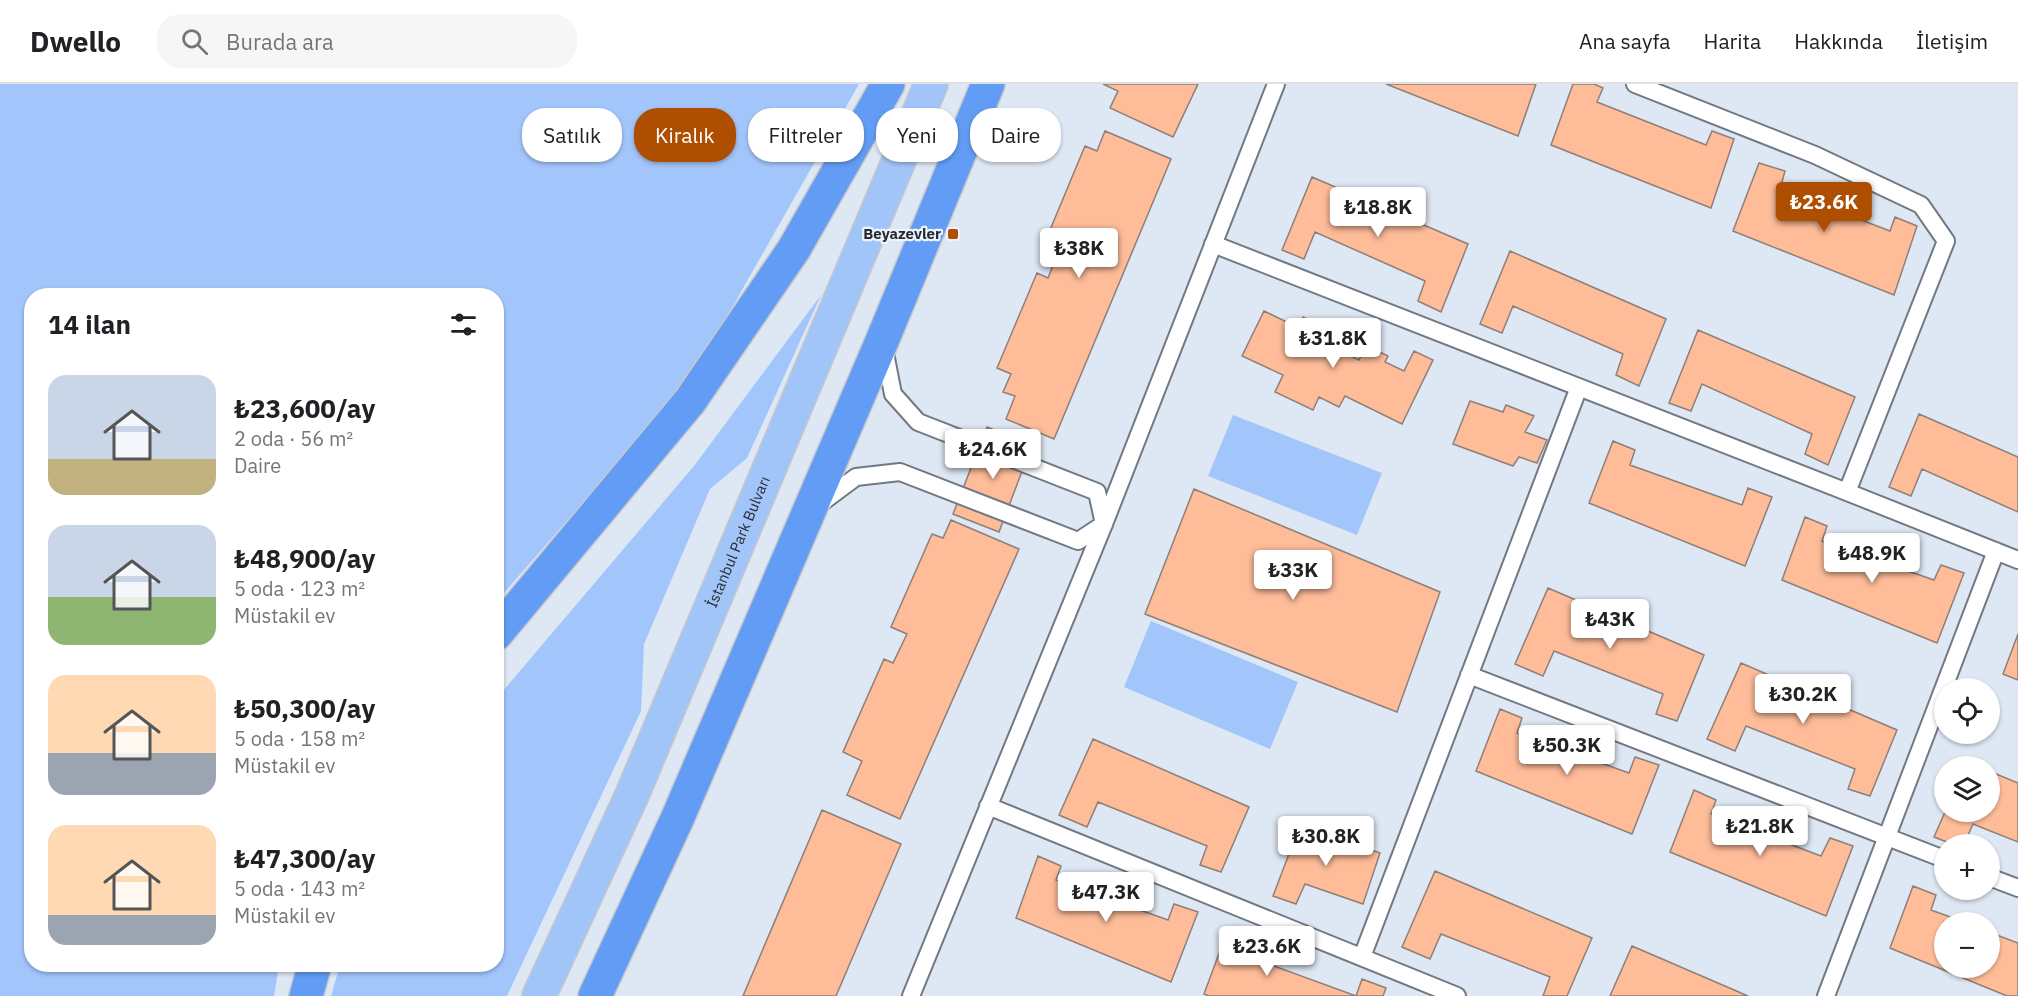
<!DOCTYPE html>
<html lang="tr">
<meta charset="utf-8">
<style>
:root{--surface:#fff;--page:#f6f6f6;--text:#202124;--muted:#757577;--line:#e0e0e0;--accent:#ad4e01}
body{margin:0;font-family:"IBM Plex Sans",sans-serif;background:var(--page);color:var(--text);height:100vh;display:flex;flex-direction:column;font-size:22px;white-space:nowrap}
*{box-sizing:border-box;margin:0}
p{font-size:20px;color:var(--muted)}
.icon{flex:none;width:33px;height:33px;fill:none;stroke:currentColor;stroke-width:2;stroke-linecap:round;stroke-linejoin:round}
.map{position:relative;flex:1;overflow:hidden}
.drawer{position:absolute;left:24px;top:204px;width:480px;height:684px;display:flex;flex-direction:column;background:var(--surface);border-radius:24px;box-shadow:0 2px 4px #0004}
.drawer>*{flex:none}
.guide{position:absolute;left:522px;top:24px;width:570px;height:54px;display:flex;gap:12px}
.buttons{position:absolute;left:1934px;top:594px;display:grid;gap:12px}
.buttons a{display:grid;place-items:center;width:66px;height:66px;border-radius:50%;background:var(--surface);box-shadow:0 2px 4px #0004;font-size:30px}
.price{position:absolute;translate:-50% -51px;padding:0 14px;border-radius:6px;background:#fff;color:#222;font-size:20px;line-height:39px;filter:drop-shadow(0 2px 3px #0008)}
.price::after{content:'';position:absolute;left:50%;top:36px;width:18px;height:14px;margin-left:-9px;background:inherit;clip-path:polygon(0 0,100% 0,50% 100%)}
.price.active{background:var(--accent);color:#fff}
ul{padding:0;list-style:none}
li{display:flex;align-items:center;gap:18px;height:150px;padding:0 24px}
li span{display:grid;place-items:center;flex:none;width:168px;height:120px;border-radius:18px;color:#555}
li>.icon{margin-inline-start:auto}
span .icon{width:72px;height:72px;fill:#fffc;stroke-width:1}
li b{font-size:26px}
h2{display:flex;justify-content:space-between;align-items:center;height:72px;padding:0 24px;font-size:26px}
.tag{padding:0 21px;border-radius:24px;background:var(--surface);box-shadow:0 2px 4px #0004;font-size:21px;line-height:54px}
.tag.active{background:var(--accent);color:#fff}
header{display:flex;align-items:center;gap:36px;box-sizing:border-box;height:84px;padding:0 30px;background:var(--surface);border-bottom:2px solid var(--line)}
header strong{font-size:28px}
nav{display:flex;gap:33px;margin-inline-start:auto;font-size:21px}
.search{width:420px;height:54px;background:var(--page);display:flex;align-items:center;gap:15px;box-sizing:border-box;padding:0 21px;border-radius:24px;color:var(--muted);font-size:22px}
.map>svg:first-child{display:block}
.green{fill:#a2c5fb}
.building{fill:#febc99;stroke:#8e7f78;stroke-width:1.5}
.lines{fill:none;stroke-linecap:round;stroke-linejoin:round}
.lane-casing{stroke:#717985;stroke-width:20}
.primary-casing{stroke:#c7c8c9;stroke-width:36}
.highway-casing{stroke:#c7c8c9;stroke-width:36}
.lane{stroke:#fff;stroke-width:16}
.primary{stroke:#a1c4f9;stroke-width:33}
.highway{stroke:#639cf5;stroke-width:33}
.poi-dot{fill:#ad4e01;stroke:#edf4ff;stroke-width:2}
.labels{text-anchor:middle;stroke-width:4.5;stroke-linejoin:round;paint-order:stroke}
.poi-label{font-size:15px;font-weight:bold;fill:#272a2f;stroke:#edf4ff;text-anchor:end}
.street-label{font-size:15px;fill:#272a2f;stroke:#edf4ff}
</style>
<header>
<strong>Dwello</strong>
<div class="search"><svg class="icon" aria-label="search" viewBox="0 0 24 24"><circle cx="10" cy="10" r="6"/><path d="M15 15l6 6"/></svg>Burada ara</div>
<nav><a>Ana sayfa</a><a>Harita</a><a>Hakkında</a><a>İletişim</a></nav>
</header>
<div class="map">
<svg width="2018" height="912" viewBox="0 0 2018 912">
<rect width="100%" height="100%" fill="#dee7f4"/>
<path class="green" d="M0,0H859L713,257L671,317L497,517L496,212H32V880L279,881L274,912H0Z
M821,211L747,374L710,405L644,560L641,627L507,912H331L340,881L496,880L497,614L694,382Z
M1233,331L1382,389L1357,451L1208,392Z
M1151,537L1298,598L1270,665L1124,603Z"/>
<path class="building" d="M1103,0H1198L1173,53L1110,24L1118,7Z
M1386,0H1536L1518,52Z
M1573,0H1594L1603,4L1597,18L1706,61L1712,47L1734,55L1711,124L1551,61Z
M1105,47L1171,75L1054,355L1006,335L1015,312L1003,308L1011,290L997,284L1037,189L1048,194L1060,164L1045,158L1085,62L1097,67Z
M1759,79L1785,87L1780,105L1890,147L1895,133L1917,142L1894,211L1733,147Z
M1312,93L1468,160L1441,228L1418,217L1425,197L1315,148L1304,175L1282,166Z
M1510,167L1666,235L1639,302L1616,291L1623,270L1513,222L1502,249L1480,240Z
M1264,227L1297,243L1303,233L1326,244L1320,257L1359,276L1366,261L1388,272L1385,278L1404,287L1414,267L1433,276L1402,340L1345,312L1339,323L1319,313L1313,326L1275,308L1283,291L1242,272Z
M1698,246L1855,313L1828,381L1805,370L1812,350L1702,300L1691,327L1669,319Z
M1470,317L1503,328L1506,321L1534,332L1525,348L1547,356L1537,379L1519,373L1513,382L1453,360Z
M1919,330L2018,373V428L1922,385L1911,412L1889,403Z
M987,343L1032,361L999,448L953,430Z
M1613,357L1635,366L1630,381L1742,421L1748,404L1772,413L1745,482L1589,419Z
M1194,405L1440,508L1397,628L1145,530Z
M1805,433L1827,442L1822,457L1934,496L1941,481L1964,489L1937,559L1782,496Z
M951,436L1019,465L900,735L847,711L862,677L843,668L884,575L893,579L907,550L891,543L932,450L943,454Z
M1548,504L1704,571L1677,637L1656,630L1663,610L1554,567L1543,592L1515,580Z
M2018,550V596L2003,590Z
M1741,579L1897,646L1870,712L1848,705L1855,685L1746,642L1735,667L1707,655Z
M1500,625L1522,634L1517,649L1629,689L1635,673L1659,681L1632,750L1476,687Z
M1093,655L1249,723L1221,788L1200,781L1207,762L1098,718L1087,743L1059,731Z
M1989,687L2018,699V758L1973,740L1964,760H1952L1934,753L1945,728H1989Z
M1694,706L1716,716L1711,730L1821,772L1830,754L1853,762L1826,832L1670,768Z
M822,726L901,760L836,912H743Z
M1300,741L1380,769L1363,820L1305,800L1296,820L1273,812Z
M1038,772L1061,782L1056,796L1168,836L1174,820L1198,828L1171,898L1016,834Z
M1435,787L1592,854L1567,912H1543L1550,893L1441,850L1430,875L1402,863Z
M1913,802L1936,811L1931,826L1964,838H1944V884H1989V848L2018,859V912H2007L1890,864Z
M1227,848L1249,857L1244,871L1356,912L1362,895L1386,904L1383,912H1209L1204,910Z
M1632,862L1748,912H1610Z"/>
<g class="lines">
<g class="lane-casing">
<path id="lane" d="M1635,0L1815,71L1921,121L1946,157L1847,408L2018,476
M1213,160L1847,408
M817,422L856,393L900,388L1078,457L1104,440L1097,408L918,338L893,310L884,264
M1469,591L1944,775
M988,722L1457,912
M1989,793L2018,804
M1362,873L1579,303
M911,912L1104,440L1276,0
M1826,912L1996,467"/>
</g>
<g class="primary-casing">
<g id="primary">
<path id="s1" d="M539,912L632,711L931,0"/>
</g>
</g>
<g class="highway-casing">
<path id="highway" d="M496,550L690,317L794,165L888,0
M306,912L315,880
M595,912L678,733L882,257L988,0"/>
</g>
<use href="#lane" class="lane"/>
<use href="#primary" class="primary"/>
<use href="#highway" class="highway"/>
</g>
<rect class="poi-dot" x="947" y="144" width="12" height="12" rx="3"/>
<g class="labels">
<g class="poi-label">
<text x="941" y="155">Beyazevler</text>
</g>
<g class="street-label">
<text dy="5" stroke="none"><textPath href="#s1" startOffset="496">İstanbul Park Bulvarı</textPath></text>
</g>
</g>
</svg>
<div class="buttons">
<a><svg class="icon" aria-label="locate" viewBox="0 0 24 24"><circle cx="12" cy="12" r="6"/><path d="M12 2v4M12 18v4M2 12h4M18 12h4"/></svg></a>
<a><svg class="icon" aria-label="layers" viewBox="0 0 24 24"><path d="M12 4l9 5-9 5-9-5zM3 14l9 5 9-5"/></svg></a>
<a>+</a>
<a>−</a>
</div>
<b class="price active" style="left:1824px;top:149px">₺23.6K</b>
<b class="price" style="left:1378px;top:154px">₺18.8K</b>
<b class="price" style="left:1079px;top:195px">₺38K</b>
<b class="price" style="left:1333px;top:285px">₺31.8K</b>
<b class="price" style="left:993px;top:396px">₺24.6K</b>
<b class="price" style="left:1872px;top:500px">₺48.9K</b>
<b class="price" style="left:1293px;top:517px">₺33K</b>
<b class="price" style="left:1610px;top:566px">₺43K</b>
<b class="price" style="left:1803px;top:641px">₺30.2K</b>
<b class="price" style="left:1567px;top:692px">₺50.3K</b>
<b class="price" style="left:1760px;top:773px">₺21.8K</b>
<b class="price" style="left:1326px;top:783px">₺30.8K</b>
<b class="price" style="left:1106px;top:839px">₺47.3K</b>
<b class="price" style="left:1267px;top:893px">₺23.6K</b>
<div class="guide">
<a class="tag">Satılık</a>
<a class="tag active">Kiralık</a>
<a class="tag">Filtreler</a>
<a class="tag">Yeni</a>
<a class="tag">Daire</a>
</div>
<section class="drawer">
<h2>14 ilan<svg class="icon" aria-label="filters" viewBox="0 0 24 24"><path d="M4 7h16M4 17h16"/><circle cx="9" cy="7" r="2"/><circle cx="15" cy="17" r="2"/></svg></h2>
<ul>
<li><span style="background:linear-gradient(#c9d6e8 70%,#c2b280 0)"><svg class="icon" aria-label="home" viewBox="0 0 24 24"><path d="M3 11l9-7 9 7M6 9v11h12V9"/></svg></span><div><b>₺23,600/ay</b><p>2 oda · 56 m²</p><p>Daire</p></div></li>
<li><span style="background:linear-gradient(#c9d6e8 60%,#8fb573 0)"><svg class="icon" aria-label="home" viewBox="0 0 24 24"><path d="M3 11l9-7 9 7M6 9v11h12V9"/></svg></span><div><b>₺48,900/ay</b><p>5 oda · 123 m²</p><p>Müstakil ev</p></div></li>
<li><span style="background:linear-gradient(#ffd9b3 65%,#9aa5b1 0)"><svg class="icon" aria-label="home" viewBox="0 0 24 24"><path d="M3 11l9-7 9 7M6 9v11h12V9"/></svg></span><div><b>₺50,300/ay</b><p>5 oda · 158 m²</p><p>Müstakil ev</p></div></li>
<li><span style="background:linear-gradient(#ffd9b3 75%,#9aa5b1 0)"><svg class="icon" aria-label="home" viewBox="0 0 24 24"><path d="M3 11l9-7 9 7M6 9v11h12V9"/></svg></span><div><b>₺47,300/ay</b><p>5 oda · 143 m²</p><p>Müstakil ev</p></div></li>
</ul>
</section>
</div>
